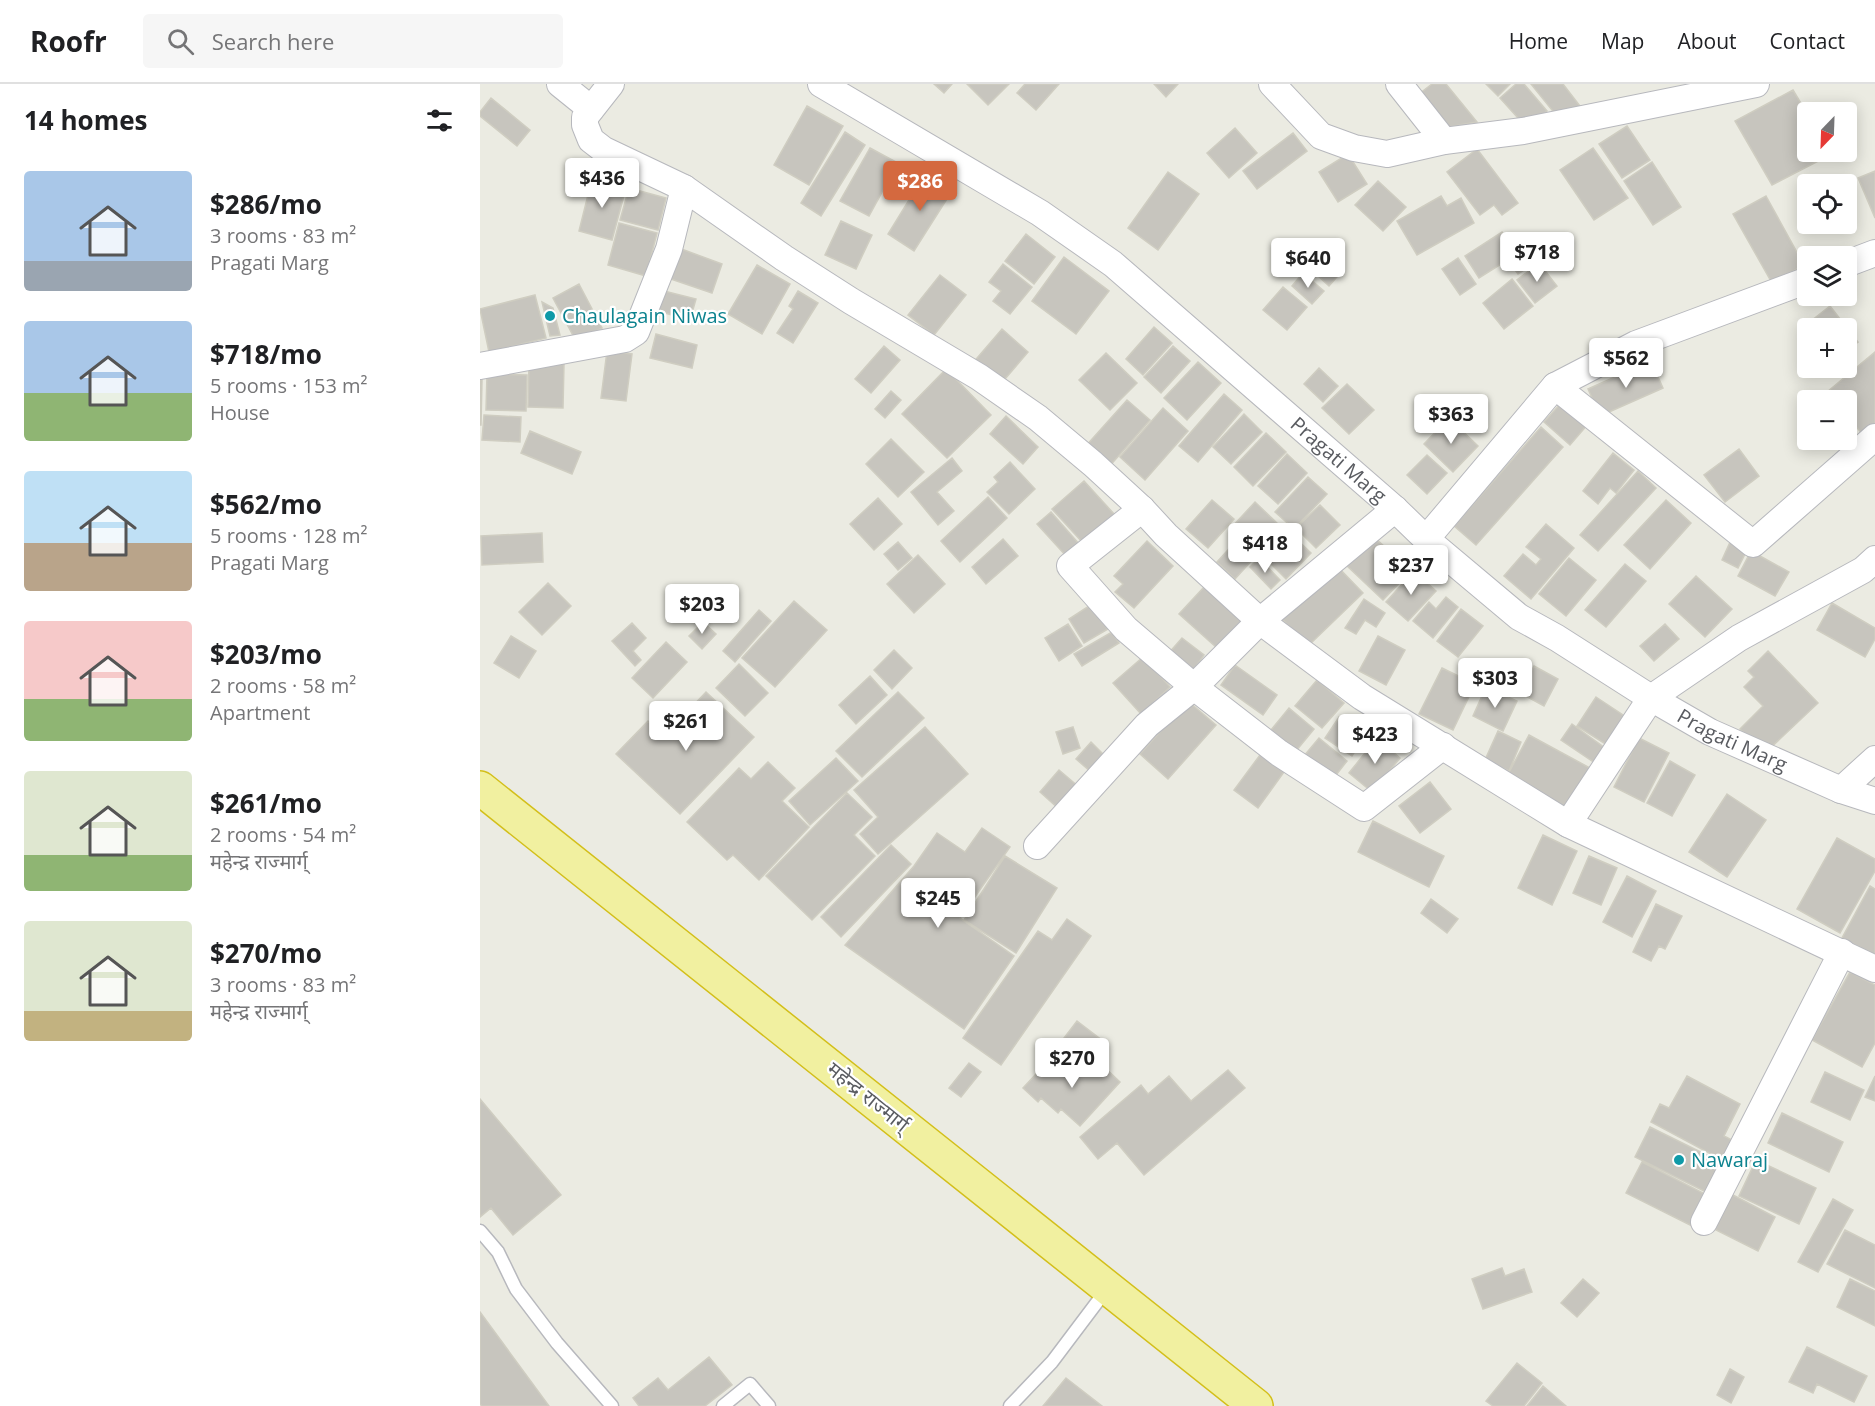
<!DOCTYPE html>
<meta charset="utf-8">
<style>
:root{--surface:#fff;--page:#f6f6f6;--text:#202124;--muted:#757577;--line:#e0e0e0;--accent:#d4693f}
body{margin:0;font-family:"Open Sans","Noto Sans Devanagari",sans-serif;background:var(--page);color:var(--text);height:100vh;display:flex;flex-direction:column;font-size:22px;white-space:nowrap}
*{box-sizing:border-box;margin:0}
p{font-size:20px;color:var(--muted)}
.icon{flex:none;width:33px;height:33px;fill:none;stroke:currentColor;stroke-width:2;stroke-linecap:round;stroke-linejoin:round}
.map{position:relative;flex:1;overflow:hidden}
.side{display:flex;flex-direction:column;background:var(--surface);width:480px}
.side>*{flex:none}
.needle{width:39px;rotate:203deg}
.buttons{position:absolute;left:1317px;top:18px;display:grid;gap:12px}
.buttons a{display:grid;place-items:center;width:60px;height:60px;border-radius:6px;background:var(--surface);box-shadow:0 3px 15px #0003;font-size:30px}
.price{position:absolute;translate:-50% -51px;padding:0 14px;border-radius:6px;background:#fff;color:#222;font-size:20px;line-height:39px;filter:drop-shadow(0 2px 3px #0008)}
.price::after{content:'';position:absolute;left:50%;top:36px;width:18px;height:14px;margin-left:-9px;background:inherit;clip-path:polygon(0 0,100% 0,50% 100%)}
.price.on{background:var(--accent);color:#fff}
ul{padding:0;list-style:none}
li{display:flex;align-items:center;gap:18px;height:150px;padding:0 24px}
li span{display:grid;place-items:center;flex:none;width:168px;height:120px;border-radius:6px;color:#555}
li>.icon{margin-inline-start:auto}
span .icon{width:72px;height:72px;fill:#fffc;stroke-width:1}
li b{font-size:26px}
h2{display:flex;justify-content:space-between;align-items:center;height:72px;padding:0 24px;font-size:26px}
header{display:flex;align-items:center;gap:36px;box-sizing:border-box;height:84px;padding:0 30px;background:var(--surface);border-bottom:2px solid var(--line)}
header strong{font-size:28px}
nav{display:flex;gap:33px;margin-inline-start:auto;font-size:21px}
.search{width:420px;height:54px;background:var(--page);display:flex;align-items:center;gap:15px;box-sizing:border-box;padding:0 21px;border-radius:6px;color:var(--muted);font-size:22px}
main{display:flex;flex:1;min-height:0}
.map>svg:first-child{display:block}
.building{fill:#c7c5be;stroke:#cfcdc1;stroke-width:1.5}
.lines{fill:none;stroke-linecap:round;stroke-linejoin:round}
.service-casing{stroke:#b7b8bd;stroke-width:15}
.minor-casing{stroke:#b7b8bd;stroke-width:28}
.trunk-casing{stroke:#d3bf1a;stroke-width:36}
.service{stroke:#fff;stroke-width:12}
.minor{stroke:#fff;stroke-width:26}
.trunk{stroke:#f1f0a0;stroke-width:33}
.culture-dot{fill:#0f9aa8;stroke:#fff;stroke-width:2}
.labels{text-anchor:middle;stroke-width:4.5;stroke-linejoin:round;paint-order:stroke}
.culture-label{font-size:20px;fill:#0d838f;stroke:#fff;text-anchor:start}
.street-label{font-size:20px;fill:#5a5c61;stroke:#fff}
</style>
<header>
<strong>Roofr</strong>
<div class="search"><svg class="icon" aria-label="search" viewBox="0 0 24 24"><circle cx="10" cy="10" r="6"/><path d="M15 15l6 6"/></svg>Search here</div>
<nav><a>Home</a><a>Map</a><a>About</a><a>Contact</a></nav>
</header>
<main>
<section class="side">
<h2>14 homes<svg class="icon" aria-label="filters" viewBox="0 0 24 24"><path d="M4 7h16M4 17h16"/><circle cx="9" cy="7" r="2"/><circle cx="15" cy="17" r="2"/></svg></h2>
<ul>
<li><span style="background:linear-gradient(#a9c7e8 75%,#9aa5b1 0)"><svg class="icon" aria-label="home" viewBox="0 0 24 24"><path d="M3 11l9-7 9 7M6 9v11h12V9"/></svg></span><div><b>$286/mo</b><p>3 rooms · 83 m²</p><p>Pragati Marg</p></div></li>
<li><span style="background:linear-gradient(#a9c7e8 60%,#8fb573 0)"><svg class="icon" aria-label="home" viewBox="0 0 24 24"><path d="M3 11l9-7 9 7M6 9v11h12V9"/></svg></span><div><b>$718/mo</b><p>5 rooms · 153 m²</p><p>House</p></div></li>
<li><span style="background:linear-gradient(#bfe0f5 60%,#b9a48a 0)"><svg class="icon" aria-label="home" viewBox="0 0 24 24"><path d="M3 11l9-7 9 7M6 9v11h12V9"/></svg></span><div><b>$562/mo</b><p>5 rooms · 128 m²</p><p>Pragati Marg</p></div></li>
<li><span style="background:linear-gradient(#f6c9c9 65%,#8fb573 0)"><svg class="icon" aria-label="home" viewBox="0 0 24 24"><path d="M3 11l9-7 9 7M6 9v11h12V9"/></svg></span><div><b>$203/mo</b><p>2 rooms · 58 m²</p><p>Apartment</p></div></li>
<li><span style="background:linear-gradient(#dfe7d0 70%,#8fb573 0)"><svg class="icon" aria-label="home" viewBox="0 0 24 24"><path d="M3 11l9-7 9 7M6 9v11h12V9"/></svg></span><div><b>$261/mo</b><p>2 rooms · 54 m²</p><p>महेन्द्र राज्मार्ग्</p></div></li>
<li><span style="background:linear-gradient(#dfe7d0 75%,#c2b280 0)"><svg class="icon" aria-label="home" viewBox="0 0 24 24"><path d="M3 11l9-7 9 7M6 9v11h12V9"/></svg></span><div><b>$270/mo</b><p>3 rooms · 83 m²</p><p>महेन्द्र राज्मार्ग्</p></div></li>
</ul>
</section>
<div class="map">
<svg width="1395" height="1322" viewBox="0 0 1395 1322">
<rect width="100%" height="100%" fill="#ebebe2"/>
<path class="building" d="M454,0H472L464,9Z
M487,0H529L508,21Z
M545,0H579L556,26L537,9Z
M674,0H698L686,13Z
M952,0H966L997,38L962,44L935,13Z
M1006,0H1030L1018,12Z
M1036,0H1044L1067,27L1047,44L1020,14Z
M1051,0H1083L1103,26L1076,31Z
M1313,6L1328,31V68H1348L1350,71L1292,101L1255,37Z
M11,14L50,46L37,62L0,32V28Z
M327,22L363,42L329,101L294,81Z
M1147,42L1170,76L1142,94L1119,60Z
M755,44L777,69L749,94L727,69Z
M365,48L385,61L341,132L321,119Z
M813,49L827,67L777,105L763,87Z
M390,64L418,79L389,132L360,117Z
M1113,64L1148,114L1114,136L1080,86Z
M997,65L1038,119L1022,131L1014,121L1000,131L967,88Z
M868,70L887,100L858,118L839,88Z
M1172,78L1201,123L1173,141L1144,97Z
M1395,87V134L1378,94Z
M688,88L719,110L678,166L648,144Z
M445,90L472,107L434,167L408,150Z
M112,95L146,104L132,156L99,147Z
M898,97L926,123L903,147L875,121Z
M149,104L186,114L178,146L140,136Z
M961,112L967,122L981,114L994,139L937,171L917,137Z
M1286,112L1324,181L1292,199L1253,130Z
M361,137L392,151L376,185L345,171Z
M139,139L177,149L166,192L128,181Z
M1022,148L1037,170L999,194L985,172Z
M546,150L575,173L554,200L525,177Z
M1058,159L1066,171L1038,190L1029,178Z
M196,163L242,180L232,209L185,193Z
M840,167L863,186L849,202L827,182Z
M584,173L629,207L596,250L552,217Z
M978,174L996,200L980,211L962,185Z
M1059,179L1077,202L1055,219L1037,196Z
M523,180L552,203L530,230L513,217L521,207L509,198Z
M277,181L310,200L282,250L248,230Z
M823,189L844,207L832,220L812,202Z
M460,191L486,211L454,251L428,231Z
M1032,195L1053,222L1024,245L1003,219Z
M99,200L122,244L96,257L73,214Z
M803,203L827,223L807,246L783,226Z
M180,206L216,215L210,236L174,226Z
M318,207L338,219L313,259L297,249L313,225L309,222Z
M55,211L66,254L9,268L0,225Z
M62,218L73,224L80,251L70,252Z
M1350,222L1378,258L1366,267V244H1331L1327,240Z
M674,243L692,259L663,291L646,275Z
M522,245L548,268L519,302L492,280Z
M176,250L217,261L212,284L170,274Z
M404,262L420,276L391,309L375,295Z
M693,262L710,277L681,309L664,293Z
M127,267L152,270L146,317L121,314Z
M1395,268V343L1384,352L1366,331V316H1354L1347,308Z
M626,269L657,299L630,326L599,296Z
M1171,277L1183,304L1120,332L1108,305Z
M718,278L741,299L707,336L684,314Z
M49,279L84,280L83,324L48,323Z
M839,284L858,302L843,318L824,300Z
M466,285L511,331L467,374L422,330Z
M7,290L47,291L46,327L6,326Z
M0,296H2L1,341H0Z
M867,300L894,326L869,350L842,324Z
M411,307L421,316L405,334L395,325Z
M744,310L762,326L718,378L699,362Z
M647,316L670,336L628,384L605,363Z
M1083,317L1108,340L1090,361L1064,338Z
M683,324L708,347L665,396L640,373Z
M764,330L782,348L751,380L733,363Z
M4,331L41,333L40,358L2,356Z
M526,332L558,363L543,380L510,350Z
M969,334L998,362L973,388L944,360Z
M1061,343L1083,363L996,461L974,442Z
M50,347L101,368L92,390L41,369Z
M786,349L806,368L773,402L754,383Z
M411,355L444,388L418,413L386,380Z
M1259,365L1279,392L1245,418L1224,391Z
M1133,369L1154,386L1136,409L1130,404L1118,420L1103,407Z
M807,370L827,389L798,420L778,402Z
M947,371L967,389L947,410L927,391Z
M472,374L482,387L457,408L474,427L458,441L431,408Z
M530,378L555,405L529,430L507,408L518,398L514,393Z
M1158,387L1176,404L1118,467L1100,451Z
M828,393L847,410L814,445L795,428Z
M604,397L635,431L603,459L572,425Z
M508,413L527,434L480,478L461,457Z
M398,414L422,440L394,466L370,440Z
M732,416L754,435L728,464L706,445Z
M1186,416L1211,439L1170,485L1144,461Z
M775,418L800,442L777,467L751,444Z
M840,421L860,441L836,464L816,444Z
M571,428L600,461L587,473L557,440Z
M1066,440L1094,464L1051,515L1024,492L1043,470L1056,481L1061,475L1046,463Z
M805,444L831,469L806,495L780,469Z
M62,449L63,478L2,481L1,452Z
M893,452L931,487L903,516L866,481Z
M523,455L538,472L506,500L492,483Z
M1251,456L1268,464L1258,484L1242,476Z
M667,457L693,482L654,524L635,508L643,500L634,492Z
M756,457L774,474L755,495L737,478Z
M418,458L432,474L418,486L404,470Z
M1271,467L1309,488L1295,512L1258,492Z
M438,471L465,500L434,529L407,500Z
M779,474L800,496L791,505L770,483Z
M1089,474L1116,496L1086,532L1059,510Z
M1145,480L1166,497L1126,543L1105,526Z
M856,481L883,509L828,562L801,534Z
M934,487L956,507L928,537L906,518Z
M1216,492L1252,525L1225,553L1189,520Z
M68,499L91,522L62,551L39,528Z
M724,503L762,537L737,564L699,530Z
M966,513L978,523L953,554L933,537L949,518L956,525Z
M884,515L905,529L896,543L885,536L876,550L865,544Z
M314,517L347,546L295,603L262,574Z
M1352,519L1395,544V555L1385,573L1337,546Z
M612,520L628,545L604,559L589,535Z
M981,525L1003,542L978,573L957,557Z
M279,526L291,537L255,578L243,567Z
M223,538L236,550L222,565L209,552Z
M152,539L166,554L153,567L161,576L155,582L132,557Z
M588,540L602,562L579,577L565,554Z
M1185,540L1199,555L1174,577L1160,562Z
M632,548L639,559L602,582L594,570Z
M31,552L56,567L39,594L14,579Z
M898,552L925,566L906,601L879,587Z
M702,554L724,571L712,588L688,570Z
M186,558L207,578L173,614L152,594Z
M414,566L432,584L412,605L394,586Z
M1288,567L1338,619L1284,670L1260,645L1283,622L1264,603L1274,593L1268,587Z
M663,573L690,603L661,630L633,599Z
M259,580L288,609L265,632L236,604Z
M755,581L797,611L783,631L741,601Z
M1054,582L1078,595L1064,622L1040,609Z
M962,584L995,600L973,646L939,630Z
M390,592L407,611L376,640L359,621Z
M837,596L864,619L842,644L815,622Z
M1006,603L1037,617L1023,647L993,632Z
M226,608L274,653L200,730L136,670L168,637L184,652Z
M418,608L444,634L382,693L356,667Z
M1116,613L1146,633L1127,661L1097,642Z
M708,617L736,641L688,695L660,670Z
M809,624L834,645L816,667L791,646Z
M859,633L886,650L872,672L845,654Z
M1092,640L1125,664L1115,679L1081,656Z
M445,643L488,690L398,770L380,750L398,733L374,706Z
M593,643L600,664L583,670L576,648Z
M1018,647L1041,658L1029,687L1005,676Z
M1049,651L1110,684L1089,725L1027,692Z
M839,654L867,677L853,695L824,672Z
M897,654L920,674L892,708L869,689Z
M1159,654L1189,669L1164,718L1134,703Z
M611,658L625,672L611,688L596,675Z
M780,671L804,688L778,724L754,706Z
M356,674L378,697L330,741L309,717Z
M1190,677L1215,691L1192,732L1167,719Z
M288,678L315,704L302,717L329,743L279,796L253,771L247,776L207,738L259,684L271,695Z
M579,686L599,703L580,726L560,708Z
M950,698L971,725L940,749L919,722Z
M367,709L392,733L374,751L395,772L332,836L286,792Z
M1247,710L1286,736L1247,793L1209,768Z
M893,737L964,772L949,803L878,768Z
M502,744L530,763L480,834L534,872L484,945L365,861L434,782L457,749L485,768Z
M1063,751L1097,767L1072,821L1038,804Z
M1357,754L1395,775V787L1360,849L1317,825Z
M411,761L431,780L361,853L341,833Z
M525,772L577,804L536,869L484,836Z
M1109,772L1137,784L1121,821L1093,809Z
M1147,792L1176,807L1152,853L1123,838Z
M1390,802L1395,805V871L1362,854Z
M951,815L978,835L967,849L941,829Z
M1176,820L1202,832L1185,865L1179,862L1171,877L1153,868Z
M587,835L611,852L521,981L483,954L558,847L572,856Z
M1370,888L1395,901V959L1382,983L1332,956Z
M597,937L623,957L602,983L577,963Z
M569,976L576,983L580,978L586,984L593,977L609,992L620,979L640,998L600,1042L581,1025L578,1029L561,1014L558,1018L543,1004Z
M489,979L501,988L481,1013L469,1004Z
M748,986L765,1004L664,1091L637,1059L618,1075L600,1053L661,1001L668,1010L689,992L711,1017Z
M1345,988L1384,1006L1370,1036L1331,1018Z
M1207,992L1260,1020L1244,1052L1254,1057L1244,1077L1171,1038L1180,1020L1189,1024Z
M1395,992V1017L1385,1013Z
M0,1015L81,1111L33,1151L11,1124L0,1133Z
M1302,1029L1363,1058L1349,1088L1288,1059Z
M1170,1043L1243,1079L1228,1109L1155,1073Z
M1276,1076L1336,1104L1319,1140L1259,1112Z
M1162,1078L1227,1111L1212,1142L1146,1109Z
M1251,1110L1295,1133L1278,1167L1234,1145Z
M1353,1115L1373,1126L1338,1188L1318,1178Z
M1365,1146L1395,1161V1204L1347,1180Z
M1022,1184L1025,1192L1044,1185L1052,1208L1003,1225L992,1195Z
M1103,1195L1119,1209L1097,1233L1081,1219Z
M1370,1195L1395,1207V1242L1357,1223Z
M0,1228L69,1322H2L0,1320Z
M1327,1263L1387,1292L1374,1318L1337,1300L1333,1309L1309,1298Z
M229,1273L252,1301L225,1322H159L153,1314L178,1294L188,1306Z
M1037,1279L1062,1299L1044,1322H1013L1006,1317Z
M1250,1285L1264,1293L1251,1319L1237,1311Z
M586,1294L622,1322H563Z
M1063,1302L1086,1322H1047Z"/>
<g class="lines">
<g class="service-casing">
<path id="service" d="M0,1147L18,1168L36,1205L77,1259L132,1322
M243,1322L270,1300L289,1322
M530,1322L572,1278L627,1205"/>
</g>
<g class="minor-casing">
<g id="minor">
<path d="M80,0L111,25"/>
<path d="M131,0L105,33V41L111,56L124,66L204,104"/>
<path id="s1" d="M341,0L560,129L633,180L915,425L946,455L1039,533L1077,554L1171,614L1230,648L1361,706L1395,717"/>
<path d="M792,0L841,52L874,64L907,70L964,57L1043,47L1276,0"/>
<path d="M919,0L964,57"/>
<path d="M1366,180L1395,169"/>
<path d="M0,282L145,255L156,248L189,165L204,104L304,174L371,217L499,293L558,334L613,380L662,425L686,451L780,537L882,613L1088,740L1395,885"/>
<path d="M1075,302L1273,460L1395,353"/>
<path d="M662,425L590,482L646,545L714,603L799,669L884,724L963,662"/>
<path d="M946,455L1075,302L1156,260L1328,196"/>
<path d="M1361,706L1395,675"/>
<path d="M1088,740L1171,614L1259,554L1383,486L1395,475"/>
<path d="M557,762L667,641L714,603L780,537L915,425"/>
<path d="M1224,1138L1362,868"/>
</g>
</g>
<g class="trunk-casing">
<path id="trunk" d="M0,704L776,1322"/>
</g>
<use href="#service" class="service"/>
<use href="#minor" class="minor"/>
<use href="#trunk" class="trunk"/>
</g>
<g class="culture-dot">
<circle cx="70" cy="232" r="6"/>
<circle cx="1199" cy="1076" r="6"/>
</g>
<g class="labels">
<g class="culture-label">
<text x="82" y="239">Chaulagain Niwas</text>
<text x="1211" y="1083">Nawaraj</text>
</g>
<g class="street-label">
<text dy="7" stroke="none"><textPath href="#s1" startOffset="642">Pragati Marg</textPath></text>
<text dy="7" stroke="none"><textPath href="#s1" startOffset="1128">Pragati Marg</textPath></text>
<text transform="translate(388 1013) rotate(39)" y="7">महेन्द्र राज्मार्ग्</text>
</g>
</g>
</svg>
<div class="buttons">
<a><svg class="needle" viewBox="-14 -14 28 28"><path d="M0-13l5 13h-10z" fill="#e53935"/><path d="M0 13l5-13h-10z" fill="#757577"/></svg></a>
<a><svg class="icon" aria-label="locate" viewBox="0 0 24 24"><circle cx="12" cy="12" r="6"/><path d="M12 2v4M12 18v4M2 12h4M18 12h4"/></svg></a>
<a><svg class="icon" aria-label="layers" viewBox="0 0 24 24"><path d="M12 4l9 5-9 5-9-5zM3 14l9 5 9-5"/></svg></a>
<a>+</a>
<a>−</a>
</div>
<b class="price" style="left:122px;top:125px">$436</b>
<b class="price on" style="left:440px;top:128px">$286</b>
<b class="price" style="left:1057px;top:199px">$718</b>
<b class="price" style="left:828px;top:205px">$640</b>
<b class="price" style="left:1146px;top:305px">$562</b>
<b class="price" style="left:971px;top:361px">$363</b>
<b class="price" style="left:785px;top:490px">$418</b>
<b class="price" style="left:931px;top:512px">$237</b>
<b class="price" style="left:222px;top:551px">$203</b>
<b class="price" style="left:1015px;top:625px">$303</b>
<b class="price" style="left:206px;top:668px">$261</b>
<b class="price" style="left:895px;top:681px">$423</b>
<b class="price" style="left:458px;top:845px">$245</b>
<b class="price" style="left:592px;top:1005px">$270</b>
</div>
</main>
